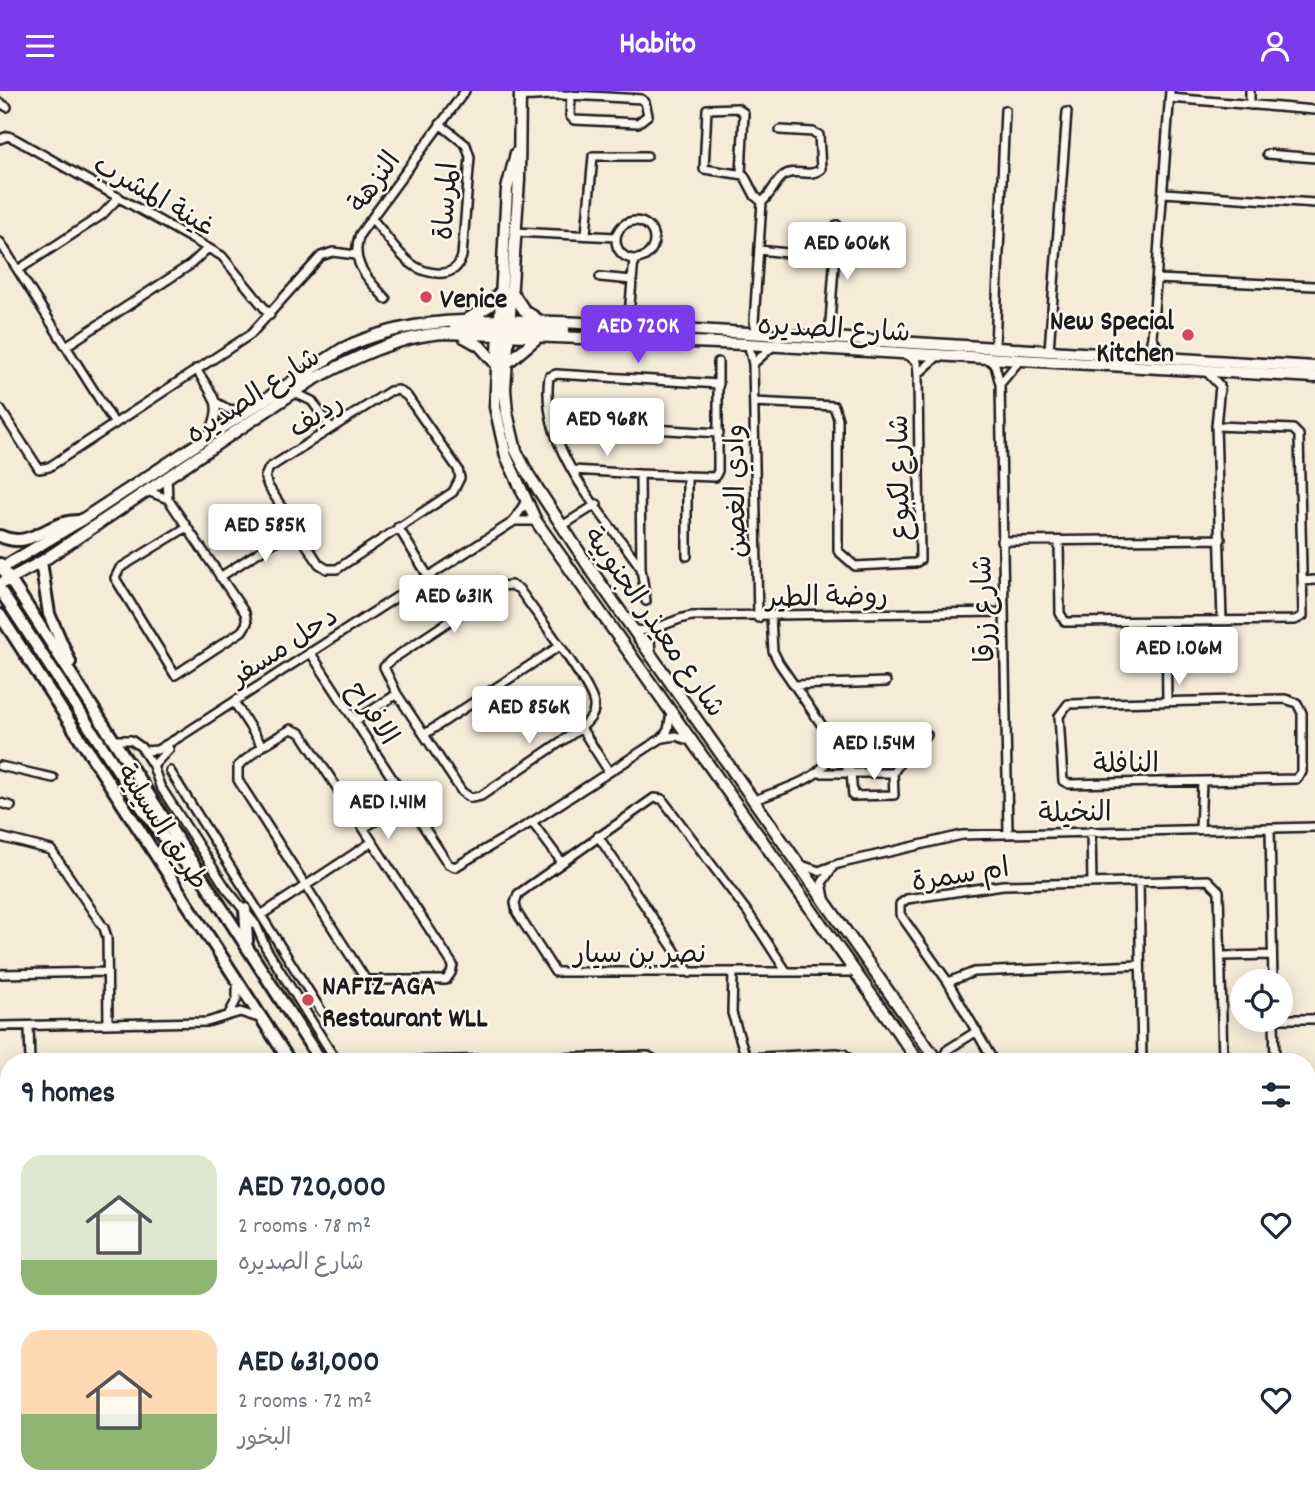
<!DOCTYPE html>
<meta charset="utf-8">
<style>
:root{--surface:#fff;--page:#f6f6f7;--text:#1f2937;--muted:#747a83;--accent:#7c3aed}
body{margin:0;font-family:Dekko,"Playpen Sans Arabic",sans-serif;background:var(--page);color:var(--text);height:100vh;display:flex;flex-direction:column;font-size:26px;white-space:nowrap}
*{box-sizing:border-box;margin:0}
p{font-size:23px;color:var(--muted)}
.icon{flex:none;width:38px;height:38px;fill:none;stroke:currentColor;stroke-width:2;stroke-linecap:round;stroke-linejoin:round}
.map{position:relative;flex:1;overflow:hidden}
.panel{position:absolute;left:0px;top:962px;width:1316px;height:450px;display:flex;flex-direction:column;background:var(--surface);border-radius:28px 28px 0 0;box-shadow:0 4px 18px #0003}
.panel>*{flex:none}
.buttons{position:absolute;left:1230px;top:878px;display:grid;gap:14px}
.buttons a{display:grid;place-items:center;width:63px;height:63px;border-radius:50%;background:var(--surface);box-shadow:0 4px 18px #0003;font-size:35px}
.price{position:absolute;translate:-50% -60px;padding:0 16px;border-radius:7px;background:#fff;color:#222;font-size:23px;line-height:46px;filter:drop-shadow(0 2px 4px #0008)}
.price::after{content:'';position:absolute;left:50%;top:42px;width:21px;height:16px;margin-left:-10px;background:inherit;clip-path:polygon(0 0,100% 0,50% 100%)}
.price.selected{background:var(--accent);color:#fff}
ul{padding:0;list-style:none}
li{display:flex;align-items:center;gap:21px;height:175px;padding:0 21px}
li span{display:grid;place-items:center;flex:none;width:196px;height:140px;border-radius:21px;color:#555}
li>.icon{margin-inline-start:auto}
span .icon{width:84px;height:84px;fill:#fffc;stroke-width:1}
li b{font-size:30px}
h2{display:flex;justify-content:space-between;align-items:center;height:84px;padding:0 21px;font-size:30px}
header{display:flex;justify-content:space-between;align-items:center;height:91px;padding:0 21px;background:var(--accent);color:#fff;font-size:32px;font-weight:700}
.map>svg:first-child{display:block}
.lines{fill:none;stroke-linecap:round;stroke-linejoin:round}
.street-casing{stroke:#1c1c1c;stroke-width:12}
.secondary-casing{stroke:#1c1c1c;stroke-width:15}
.primary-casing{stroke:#1c1c1c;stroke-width:16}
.highway-casing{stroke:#1c1c1c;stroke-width:18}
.street{stroke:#fbf7ec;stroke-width:7}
.secondary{stroke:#fbf7ec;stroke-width:10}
.primary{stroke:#fbf7ec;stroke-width:10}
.highway{stroke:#fbf7ec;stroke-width:12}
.poi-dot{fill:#d1495b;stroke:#fbf7ec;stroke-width:2.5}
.labels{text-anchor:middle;stroke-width:5;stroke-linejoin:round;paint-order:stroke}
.street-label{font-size:28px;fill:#1c1c1c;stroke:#fbf7ec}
.poi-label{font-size:28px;font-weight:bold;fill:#1c1c1c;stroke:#fbf7ec;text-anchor:start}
</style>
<header><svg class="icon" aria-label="menu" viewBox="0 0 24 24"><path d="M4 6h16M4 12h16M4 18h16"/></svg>Habito<svg class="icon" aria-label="person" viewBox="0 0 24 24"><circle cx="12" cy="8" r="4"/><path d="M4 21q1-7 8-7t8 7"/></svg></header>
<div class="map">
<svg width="1315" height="1412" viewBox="0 0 1315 1412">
<rect width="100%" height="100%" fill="#f4ebd9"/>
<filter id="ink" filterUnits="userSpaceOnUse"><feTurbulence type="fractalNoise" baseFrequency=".0143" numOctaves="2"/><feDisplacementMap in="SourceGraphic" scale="14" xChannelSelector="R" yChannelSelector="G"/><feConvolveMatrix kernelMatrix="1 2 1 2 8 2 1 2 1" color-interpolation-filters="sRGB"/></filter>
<g filter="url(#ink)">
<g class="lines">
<g class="street-casing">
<path id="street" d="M520,5C531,6 541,4 552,4C582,4 611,6 641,8L645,11L648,24L638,32L574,29L570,25L571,4
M1170,7L1315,19
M0,12L7,16
M1250,14V0
M0,48L8,45L15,48L222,165L270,224
M1267,63L1315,67
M741,83L744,22L737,17L707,18L704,78L744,84L755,105L762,111L754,231L757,241
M1164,102L1315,112
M762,111C771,104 775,91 783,85C795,76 809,88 821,78L819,44L813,41L780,39
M372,128C393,150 407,185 443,182C453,181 459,176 462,165L470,66L466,54L440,33
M616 149a19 19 0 1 1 38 0a19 19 0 1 1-38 0Z
M515,141L616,146
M586,143L593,65H647
M0,151L115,333
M759,159L835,167
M18,179L102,124L119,106
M600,186L632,189
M1157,188L1315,195
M386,208C368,188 349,172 360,143L465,0
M628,235L634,168
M829,245L837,134
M1152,246L1162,265
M745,253L749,256L753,273L758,527
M66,255L190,174L208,157
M995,255L1005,19
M1049,259L1067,21
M1140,264L1150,255L1152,246L1170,0
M988,268L995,274L1000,293L1008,742
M753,273L773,255
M196,278C213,305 225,313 208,344
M1207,281L1220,295L1216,335L1222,529
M918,283L938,265
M1000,293L1019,270
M398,299L407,305L458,378L460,387L453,401L337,478H327L319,473L268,395L265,386L269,377L390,300Z
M293,301L312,310L331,337
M754,311L834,315L838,328V460L855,475L915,472L920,469L918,283L917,271L906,263
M217,312L228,318L243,320
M0,318L39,378L49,376L251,243L321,165L333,161L356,164
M552,332L719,342
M573,379L640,383
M687,385L715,386L718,380V271
M167,386L168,408L245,522L247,532L242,540L175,584L115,487L120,477L187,436
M147,400L168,408
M514,430H536
M562,435L597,413
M398,436L428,485
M1001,450L1221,448
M1059,451L1060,522L1065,531L1295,529L1303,525L1299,344L1293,338L1216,335
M641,477C603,422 539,358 549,286L556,283L719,293
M220,486L296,437
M1303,490L1315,489
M511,494L519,498C533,519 593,595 594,614C595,625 588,630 581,637L481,705L471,707L462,701L397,603L384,576L391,569L502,495Z
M646,510L641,477L640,383L687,385V465
M1166,530L1167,610
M635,539C656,542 671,528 692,525L1004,521
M310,561L448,773L455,776L532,731L662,647L668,639L671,622
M651,562L650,548L653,539
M794,594L886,591
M1285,608L1297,612L1302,622V681L1296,688L1069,693L1063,690L1059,625L1068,613Z
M234,611L262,655
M355,630L397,603
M581,637L608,679
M291,638L301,642L453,874L451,882L446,889H366L238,689V675L262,655Z
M425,643L558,556
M663,647L676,645L691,650
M116,649H131L141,656L153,675L160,695L226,797L256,834L266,857L337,971
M833,658L851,681L853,705L894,704L893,682L899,673L901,646L927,644
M144,660L157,659L181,645L513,431L526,410
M0,675L53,687
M153,675L169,658
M170,680L322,921
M819,682H893
M755,709C783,697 836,687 832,649L779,572L773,560L771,526
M0,712L11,715
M532,731L561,770
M364,737L407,710
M1270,737L1273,891
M1200,738L1202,691
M1091,740L1092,792
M598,745L690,882
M0,746L51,759L104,837L107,846L108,933
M801,774L819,780L838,773L962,744L1315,736
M1139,791L1142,971
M825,807L822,792L832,777
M261,824L372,751
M1222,865L1272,864
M786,880L749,823L662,708L654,707L518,803L515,812L517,822L555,881H855
M0,883L107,881
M733,883L732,922L747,970
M948,891L974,881L1140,874
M229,923L237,908V891
M1281,928H1315
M1274,929L1275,971
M0,935L207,931L240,921L259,927
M29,935L30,971
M335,967L352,971L648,965L658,971
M746,967L836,962L844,963L852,971
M941,971L947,959L977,940
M994,971L948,891L900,823V813L907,808L1003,794L1208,789L1219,800L1223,971
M1307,1173L1311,1178L1314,1412
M0,1323H9
M122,1404L123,1412
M201,1404V1412
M263,1404V1412
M346,1404V1412
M498,1404L503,1412
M677,1404L680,1412
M843,1404L846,1412
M928,1404L931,1412
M1030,1404L1033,1412
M1163,1404L1166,1412
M0,1408L40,1407"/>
</g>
<g class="secondary-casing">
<path id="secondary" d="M520,0L519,89L505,298L507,322L516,360L528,383L589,476L938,971
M516,62L507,98L495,316L506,365L536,430L919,971
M512,201L524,219L540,230
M468,228L489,215L502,199
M455,238L505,234
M505,238H564
M464,246L480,255L496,273
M506,273L537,247
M0,478L80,430L342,258C418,221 499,229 581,232L1315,276
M0,493L41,471L311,290C351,268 398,245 444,242L745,253L1315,286
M1307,1116H1315
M1092,1404L1095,1412
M1110,1404L1113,1412"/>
</g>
<g class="primary-casing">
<path id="primary" d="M0,445C32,460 49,428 80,430
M41,471L49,523L70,571
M0,473L321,971
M0,499L145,721L178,765L195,781
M0,524L290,971
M245,818L247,850
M605,1404L611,1412
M623,1404L625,1412"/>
</g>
<g class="highway-casing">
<path id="highway" d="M577,1404L584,1412"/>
</g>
<use href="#street" class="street"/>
<use href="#secondary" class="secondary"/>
<use href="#primary" class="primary"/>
<use href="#highway" class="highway"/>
</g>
</g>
<g class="poi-dot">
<circle cx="426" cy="206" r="7"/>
<circle cx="1188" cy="244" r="7"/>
<circle cx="308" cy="909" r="7"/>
</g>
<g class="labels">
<g class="street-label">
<text transform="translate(373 90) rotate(-54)" y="10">النزهة</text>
<text transform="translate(155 103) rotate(30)" y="10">غينة المشرب</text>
<text transform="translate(444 110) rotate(-86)" y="10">المرساة</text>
<text transform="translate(834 236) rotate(3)" y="10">شارع الصديره</text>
<text transform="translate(252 303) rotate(-33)" y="10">شارع الصديره</text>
<text transform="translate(315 323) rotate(-33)" y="10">رديف</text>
<text transform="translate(898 387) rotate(-91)" y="10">شارع لكبوع</text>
<text transform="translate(734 400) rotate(-91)" y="10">وادي الغصن</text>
<text transform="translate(827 504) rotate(-1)" y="10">روضة الطير</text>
<text transform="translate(982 518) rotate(-92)" y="10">شارع زرقا</text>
<text transform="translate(656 530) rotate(55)" y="10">شارع معيذر الجنوبية</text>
<text transform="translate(283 554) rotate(-33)" y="10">دحل مسفر</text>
<text transform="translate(374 621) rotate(57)" y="10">الافراح</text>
<text transform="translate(1126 671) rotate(-1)" y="10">النافلة</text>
<text transform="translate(1075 720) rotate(-1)" y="10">النخيلة</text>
<text transform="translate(164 735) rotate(57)" y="10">طريق السيلية</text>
<text transform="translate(960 782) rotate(-9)" y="10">ام سمرة</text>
<text x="640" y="871">نصر بن سيار</text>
</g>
<g class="poi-label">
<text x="440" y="216">Venice</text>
<text x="1174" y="238" text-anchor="end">New Special<tspan x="1174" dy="32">Kitchen</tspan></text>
<text x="322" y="903">NAFIZ AGA<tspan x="322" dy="32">Restaurant WLL</tspan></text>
</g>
</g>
</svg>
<div class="buttons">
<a><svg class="icon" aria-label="locate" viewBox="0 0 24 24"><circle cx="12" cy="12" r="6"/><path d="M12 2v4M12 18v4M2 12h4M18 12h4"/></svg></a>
</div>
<b class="price" style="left:847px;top:191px">AED 606K</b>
<b class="price selected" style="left:638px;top:274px">AED 720K</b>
<b class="price" style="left:607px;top:367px">AED 968K</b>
<b class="price" style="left:265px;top:473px">AED 585K</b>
<b class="price" style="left:454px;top:544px">AED 631K</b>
<b class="price" style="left:1179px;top:596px">AED 1.06M</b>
<b class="price" style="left:529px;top:655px">AED 856K</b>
<b class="price" style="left:874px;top:691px">AED 1.54M</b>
<b class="price" style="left:388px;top:750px">AED 1.41M</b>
<section class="panel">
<h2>9 homes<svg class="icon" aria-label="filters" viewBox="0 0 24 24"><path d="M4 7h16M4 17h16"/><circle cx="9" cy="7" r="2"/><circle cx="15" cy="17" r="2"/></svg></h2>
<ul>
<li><span style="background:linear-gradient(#dfe7d0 75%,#8fb573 0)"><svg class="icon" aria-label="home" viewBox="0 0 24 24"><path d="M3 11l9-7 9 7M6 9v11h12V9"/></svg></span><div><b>AED 720,000</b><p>2 rooms · 78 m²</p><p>شارع الصديره</p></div><svg class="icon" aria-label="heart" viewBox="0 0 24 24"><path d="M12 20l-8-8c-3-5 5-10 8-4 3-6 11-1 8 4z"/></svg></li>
<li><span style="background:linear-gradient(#ffd9b3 60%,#8fb573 0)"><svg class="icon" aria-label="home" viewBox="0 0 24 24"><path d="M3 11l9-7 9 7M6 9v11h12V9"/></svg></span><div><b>AED 631,000</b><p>2 rooms · 72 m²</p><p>البخور</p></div><svg class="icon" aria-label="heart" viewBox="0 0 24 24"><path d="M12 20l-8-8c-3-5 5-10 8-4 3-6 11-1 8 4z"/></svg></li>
</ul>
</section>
</div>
